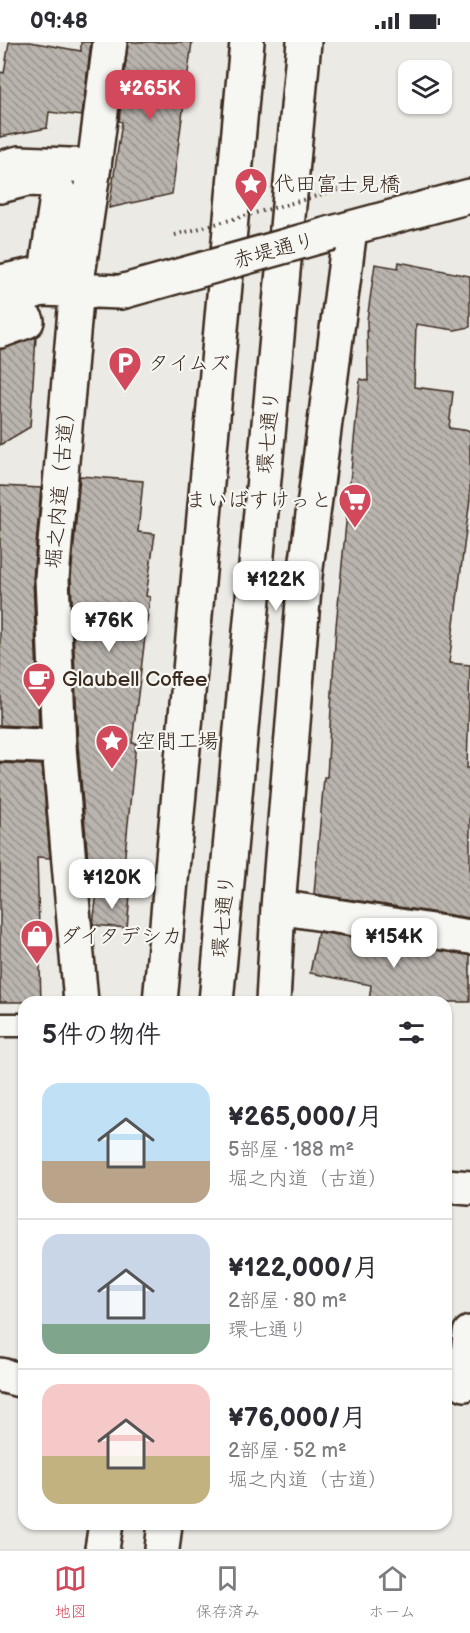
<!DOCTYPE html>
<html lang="ja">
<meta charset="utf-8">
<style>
:root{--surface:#fff;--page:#f7f7f7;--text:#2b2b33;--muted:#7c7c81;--line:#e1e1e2;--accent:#d1495b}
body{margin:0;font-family:"Balsamiq Sans","Klee One",sans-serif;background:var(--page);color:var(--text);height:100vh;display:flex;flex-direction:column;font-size:22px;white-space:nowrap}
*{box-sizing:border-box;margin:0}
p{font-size:20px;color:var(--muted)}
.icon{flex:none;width:33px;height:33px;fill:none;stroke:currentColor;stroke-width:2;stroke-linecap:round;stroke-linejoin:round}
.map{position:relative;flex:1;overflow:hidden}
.drawer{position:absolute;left:18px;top:954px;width:434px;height:534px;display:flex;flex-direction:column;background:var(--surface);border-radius:18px;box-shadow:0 2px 4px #0004}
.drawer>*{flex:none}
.buttons{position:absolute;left:398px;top:18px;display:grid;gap:12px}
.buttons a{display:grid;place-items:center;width:54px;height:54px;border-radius:12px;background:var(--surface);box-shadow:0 2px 4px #0004;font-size:30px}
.price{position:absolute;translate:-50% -51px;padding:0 14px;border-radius:12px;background:#fff;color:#222;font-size:20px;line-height:39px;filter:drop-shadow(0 2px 3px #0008)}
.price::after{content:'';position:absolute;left:50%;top:36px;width:18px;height:14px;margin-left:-9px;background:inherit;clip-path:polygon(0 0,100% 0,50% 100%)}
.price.active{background:var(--accent);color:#fff}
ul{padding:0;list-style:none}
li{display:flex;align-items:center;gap:18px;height:150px;padding:0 24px}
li+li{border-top:2px solid var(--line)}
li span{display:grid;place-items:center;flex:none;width:168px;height:120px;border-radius:18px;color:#555}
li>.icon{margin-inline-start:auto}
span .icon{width:72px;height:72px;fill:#fffc;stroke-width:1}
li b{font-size:26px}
h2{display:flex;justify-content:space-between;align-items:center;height:72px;padding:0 24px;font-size:26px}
.status{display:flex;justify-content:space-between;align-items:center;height:42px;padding:0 30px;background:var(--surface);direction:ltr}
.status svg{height:16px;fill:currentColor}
.tab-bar{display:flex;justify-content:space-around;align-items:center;height:84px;border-top:2px solid var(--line);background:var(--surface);font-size:16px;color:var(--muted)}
.tab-bar a{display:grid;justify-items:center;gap:3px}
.tab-bar .active{color:var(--accent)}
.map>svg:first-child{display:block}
.building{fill:url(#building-back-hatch);stroke:#3b2a1e;stroke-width:1.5}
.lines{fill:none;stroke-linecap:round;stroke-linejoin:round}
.service-casing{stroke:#3b2a1e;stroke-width:27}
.pedestrian-casing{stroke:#3b2a1e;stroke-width:38}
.minor-casing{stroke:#3b2a1e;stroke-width:38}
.tertiary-casing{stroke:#3b2a1e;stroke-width:38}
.primary-casing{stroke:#3b2a1e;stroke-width:38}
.service{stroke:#f6f6f2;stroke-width:22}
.pedestrian{stroke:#f6f6f2;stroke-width:33}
.minor{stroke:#f6f6f2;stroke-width:33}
.tertiary{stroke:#f6f6f2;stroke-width:33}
.primary{stroke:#f6f6f2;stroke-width:33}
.tertiary-bridge-casing{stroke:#3b2a1e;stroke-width:38;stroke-linecap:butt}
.path-bridge{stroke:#3b2a1e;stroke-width:4;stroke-dasharray:1.5 4.5;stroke-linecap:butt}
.tertiary-bridge{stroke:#f6f6f2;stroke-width:33}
.labels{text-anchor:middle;stroke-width:4.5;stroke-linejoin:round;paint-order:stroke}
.poi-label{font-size:21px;fill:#3b2a1e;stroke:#f6f6f2;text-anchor:start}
.street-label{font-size:21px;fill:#3b2a1e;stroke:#f6f6f2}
</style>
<div class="status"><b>09:48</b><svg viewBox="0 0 49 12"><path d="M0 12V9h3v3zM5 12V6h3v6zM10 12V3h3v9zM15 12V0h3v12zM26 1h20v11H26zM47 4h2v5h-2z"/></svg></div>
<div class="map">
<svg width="470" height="1507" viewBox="0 0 470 1507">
<defs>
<pattern id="building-back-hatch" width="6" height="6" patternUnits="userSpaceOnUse" patternTransform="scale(1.5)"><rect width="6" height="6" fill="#bab4ae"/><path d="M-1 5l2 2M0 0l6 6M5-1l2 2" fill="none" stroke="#98938d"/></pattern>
</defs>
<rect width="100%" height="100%" fill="#ebeae5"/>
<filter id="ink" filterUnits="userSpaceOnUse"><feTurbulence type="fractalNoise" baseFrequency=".0167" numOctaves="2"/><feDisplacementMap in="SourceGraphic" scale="12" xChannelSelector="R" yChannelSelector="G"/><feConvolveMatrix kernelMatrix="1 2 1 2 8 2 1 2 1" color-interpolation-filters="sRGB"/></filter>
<g filter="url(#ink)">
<path class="building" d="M9,0H30L81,9V0H91L82,74L49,70L47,86L0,95V30L4,31Z
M128,0H192L172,152L109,166L122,80L119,79Z
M399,220L470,234V285L455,288L416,282L414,345L453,350L449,386L470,389V457L449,621L470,623L467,726H470V876L314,852L324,735H327L336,584L360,337L368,339L367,278L375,222L398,226Z
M36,295L30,385L0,403V307Z
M80,434L143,439L138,490L155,492L146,554L150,555L132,701H136L124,822L88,819L78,704L71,536Z
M0,444L41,446L33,537L39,685L0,683Z
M0,721L42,723L50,816L37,815L41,960H0Z
M97,850L130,853L127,886L93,883Z
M318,890L470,913V960H369L371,943L310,931Z"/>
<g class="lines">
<g class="service-casing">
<path id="service" d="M0,983H24"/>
</g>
<g class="pedestrian-casing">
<path id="pedestrian" d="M0,144L27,137L49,138L58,148L46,230L0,240
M0,289L27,279"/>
</g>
<g class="minor-casing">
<path id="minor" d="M0,126L19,121L94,124L110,0
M0,702L59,705
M278,865L470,895
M273,960L278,865L305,534L350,187
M446,1144L470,1146
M0,1333L24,1339
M465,1342L470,1291"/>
</g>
<g class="tertiary-casing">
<path id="tertiary" d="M332,191L470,154
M0,262L41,247L121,250
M81,960L59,705L52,536L78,233L94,124"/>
</g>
<g class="primary-casing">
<path id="primary" d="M160,960L247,0
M216,960L304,0
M102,1507L106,1482
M162,1507L165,1482"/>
</g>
<use href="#service" class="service"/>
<use href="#pedestrian" class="pedestrian"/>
<use href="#minor" class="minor"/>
<use href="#tertiary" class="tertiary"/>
<use href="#primary" class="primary"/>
<g class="tertiary-bridge-casing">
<path id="tertiary-bridge" d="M121,250L332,191"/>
</g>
<path class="path-bridge" d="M175,193L339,148"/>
<use href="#tertiary-bridge" class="tertiary-bridge"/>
</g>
</g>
<defs>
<g id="sight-pin" transform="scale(1.725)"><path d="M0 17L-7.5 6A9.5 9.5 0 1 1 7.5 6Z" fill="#d1495b" stroke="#f6f6f2"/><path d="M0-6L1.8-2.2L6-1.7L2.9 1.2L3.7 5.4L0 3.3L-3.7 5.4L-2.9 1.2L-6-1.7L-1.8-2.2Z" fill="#fff"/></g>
<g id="parking-pin" transform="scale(1.725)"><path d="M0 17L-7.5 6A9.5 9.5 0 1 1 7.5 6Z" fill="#d1495b" stroke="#f6f6f2"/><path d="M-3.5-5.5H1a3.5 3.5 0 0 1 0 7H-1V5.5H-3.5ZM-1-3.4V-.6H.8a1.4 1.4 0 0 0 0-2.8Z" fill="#fff"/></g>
<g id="supermarket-pin" transform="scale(1.725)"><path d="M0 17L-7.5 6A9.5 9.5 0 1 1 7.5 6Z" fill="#d1495b" stroke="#f6f6f2"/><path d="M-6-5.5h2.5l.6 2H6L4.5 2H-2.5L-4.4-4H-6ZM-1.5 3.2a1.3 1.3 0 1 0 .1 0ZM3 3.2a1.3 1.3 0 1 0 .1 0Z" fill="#fff"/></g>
<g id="cafe-pin" transform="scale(1.725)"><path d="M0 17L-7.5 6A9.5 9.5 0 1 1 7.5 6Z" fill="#d1495b" stroke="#f6f6f2"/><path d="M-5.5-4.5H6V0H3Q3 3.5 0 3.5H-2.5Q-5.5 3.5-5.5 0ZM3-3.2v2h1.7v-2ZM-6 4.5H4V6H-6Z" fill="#fff"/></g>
<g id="shop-pin" transform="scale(1.725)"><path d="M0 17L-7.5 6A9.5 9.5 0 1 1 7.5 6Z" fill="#d1495b" stroke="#f6f6f2"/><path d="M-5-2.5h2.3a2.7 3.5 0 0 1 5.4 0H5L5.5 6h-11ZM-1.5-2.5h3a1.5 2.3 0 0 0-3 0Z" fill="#fff"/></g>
</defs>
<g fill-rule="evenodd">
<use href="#sight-pin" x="251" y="142"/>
<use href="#parking-pin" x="125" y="321"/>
<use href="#supermarket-pin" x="355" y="458"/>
<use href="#cafe-pin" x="39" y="637"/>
<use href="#sight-pin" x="112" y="699"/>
<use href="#shop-pin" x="37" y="894"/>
</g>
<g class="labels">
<g class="poi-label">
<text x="274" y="149">代田富士見橋</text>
<text x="148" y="328">タイムズ</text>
<text x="332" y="465" text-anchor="end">まいばすけっと</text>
<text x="62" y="644">Glaubell Coffee</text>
<text x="135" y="706">空間工場</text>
<text x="60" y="901">ダイタデシカ</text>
</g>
<g class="street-label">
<text transform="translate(274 208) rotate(-15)" y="7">赤堤通り</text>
<text transform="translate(268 390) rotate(-85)" y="7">環七通り</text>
<text transform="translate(60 443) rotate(-85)" y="7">堀之内道（古道）</text>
<text transform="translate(223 874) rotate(-85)" y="7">環七通り</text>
</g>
</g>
</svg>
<div class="buttons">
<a><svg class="icon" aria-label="layers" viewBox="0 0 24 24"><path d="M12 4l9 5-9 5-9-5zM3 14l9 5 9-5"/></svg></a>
</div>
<b class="price active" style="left:150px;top:79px">¥265K</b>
<b class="price" style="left:276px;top:570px">¥122K</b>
<b class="price" style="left:109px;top:611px">¥76K</b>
<b class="price" style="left:112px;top:868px">¥120K</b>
<b class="price" style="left:394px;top:927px">¥154K</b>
<section class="drawer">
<h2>5件の物件<svg class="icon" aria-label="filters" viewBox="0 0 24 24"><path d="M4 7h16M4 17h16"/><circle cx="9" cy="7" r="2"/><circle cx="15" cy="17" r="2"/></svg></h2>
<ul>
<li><span style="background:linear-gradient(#bfe0f5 65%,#b9a48a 0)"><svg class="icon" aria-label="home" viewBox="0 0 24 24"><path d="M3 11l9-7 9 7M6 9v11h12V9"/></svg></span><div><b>¥265,000/月</b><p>5部屋 · 188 m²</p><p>堀之内道（古道）</p></div></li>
<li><span style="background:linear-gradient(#c9d6e8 75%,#7fa58c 0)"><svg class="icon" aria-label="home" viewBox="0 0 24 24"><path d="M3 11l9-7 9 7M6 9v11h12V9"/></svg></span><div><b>¥122,000/月</b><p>2部屋 · 80 m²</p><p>環七通り</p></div></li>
<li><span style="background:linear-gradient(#f6c9c9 60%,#c2b280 0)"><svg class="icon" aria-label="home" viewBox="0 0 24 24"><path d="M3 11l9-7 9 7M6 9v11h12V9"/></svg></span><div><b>¥76,000/月</b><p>2部屋 · 52 m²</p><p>堀之内道（古道）</p></div></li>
</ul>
</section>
</div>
<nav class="tab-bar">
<a class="active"><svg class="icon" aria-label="map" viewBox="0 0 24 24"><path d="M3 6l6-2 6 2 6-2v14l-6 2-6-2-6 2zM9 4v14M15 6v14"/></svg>地図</a>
<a><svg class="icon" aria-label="saved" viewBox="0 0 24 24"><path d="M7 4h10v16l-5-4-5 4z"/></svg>保存済み</a>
<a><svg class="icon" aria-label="home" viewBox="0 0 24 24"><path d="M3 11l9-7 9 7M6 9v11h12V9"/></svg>ホーム</a>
</nav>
